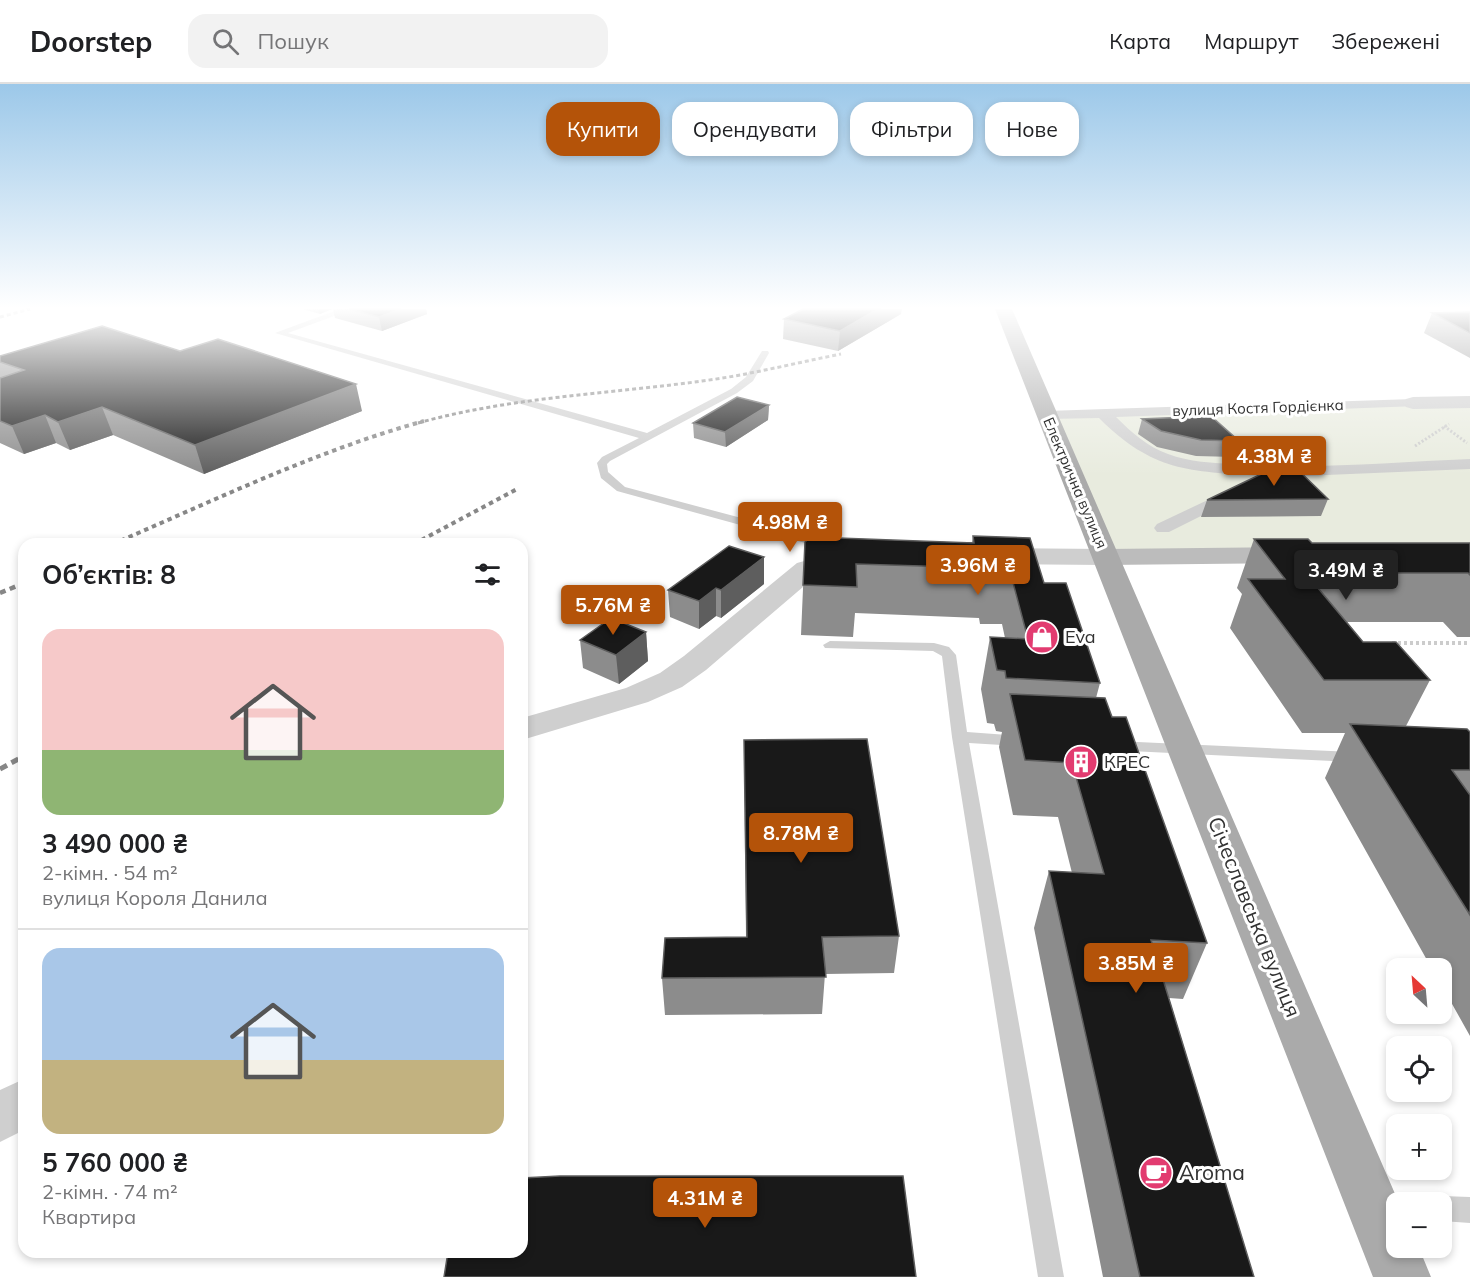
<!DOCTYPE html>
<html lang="uk">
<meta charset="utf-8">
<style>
:root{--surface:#fff;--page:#f2f2f2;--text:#202124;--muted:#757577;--line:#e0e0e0;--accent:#b45309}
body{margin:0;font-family:Mulish,sans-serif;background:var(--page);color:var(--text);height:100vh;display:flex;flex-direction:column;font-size:22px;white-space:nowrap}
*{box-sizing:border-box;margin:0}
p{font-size:20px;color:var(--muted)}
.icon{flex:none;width:33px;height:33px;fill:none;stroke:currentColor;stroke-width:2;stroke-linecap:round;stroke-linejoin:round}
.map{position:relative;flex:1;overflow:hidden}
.panel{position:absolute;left:18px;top:454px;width:510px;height:720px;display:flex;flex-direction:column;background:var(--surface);border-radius:18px;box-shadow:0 3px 9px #0003}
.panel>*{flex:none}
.banner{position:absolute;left:546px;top:18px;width:570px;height:54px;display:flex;gap:12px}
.needle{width:39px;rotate:334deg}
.buttons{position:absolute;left:1386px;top:874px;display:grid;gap:12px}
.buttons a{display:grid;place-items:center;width:66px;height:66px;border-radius:12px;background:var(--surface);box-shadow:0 3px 9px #0003;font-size:30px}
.price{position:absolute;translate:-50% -51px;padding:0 14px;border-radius:6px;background:var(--accent);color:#fff;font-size:20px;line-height:39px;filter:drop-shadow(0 2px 3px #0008)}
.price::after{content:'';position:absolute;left:50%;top:36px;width:18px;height:14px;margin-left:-9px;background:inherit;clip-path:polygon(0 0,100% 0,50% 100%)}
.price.active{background:#222;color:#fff}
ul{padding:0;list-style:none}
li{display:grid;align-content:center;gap:12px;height:318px;padding:0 24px}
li+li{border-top:2px solid var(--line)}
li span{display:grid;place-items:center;height:186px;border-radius:18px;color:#555}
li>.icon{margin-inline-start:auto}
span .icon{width:108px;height:108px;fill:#fffc;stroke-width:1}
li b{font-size:26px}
h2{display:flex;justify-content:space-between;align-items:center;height:72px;padding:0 24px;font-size:26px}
.tag{padding:0 21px;border-radius:18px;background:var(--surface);box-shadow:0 3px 9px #0003;font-size:21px;line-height:54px}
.tag.active{background:var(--accent);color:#fff}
header{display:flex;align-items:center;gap:36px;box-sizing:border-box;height:84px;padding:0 30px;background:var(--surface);border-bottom:2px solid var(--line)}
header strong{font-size:28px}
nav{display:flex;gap:33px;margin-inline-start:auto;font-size:21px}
.search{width:420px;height:54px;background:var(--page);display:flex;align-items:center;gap:15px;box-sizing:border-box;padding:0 21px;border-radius:18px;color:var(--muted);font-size:22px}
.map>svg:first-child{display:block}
.green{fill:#e8ebde}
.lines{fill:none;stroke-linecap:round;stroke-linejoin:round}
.path-far1{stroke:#ccc;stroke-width:3;stroke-dasharray:2 2;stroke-linecap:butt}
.path{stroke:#ccc;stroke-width:4;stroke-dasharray:3 3;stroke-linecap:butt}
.service{fill:#cfcfcf;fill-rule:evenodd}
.pedestrian{fill:#cfcfcf;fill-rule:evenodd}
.minor{fill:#cfcfcf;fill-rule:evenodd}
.secondary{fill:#bcbcbc;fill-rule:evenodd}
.primary{fill:#aaa;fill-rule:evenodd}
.rail-far3{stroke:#878787;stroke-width:3;stroke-dasharray:4 3;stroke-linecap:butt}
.rail-far2{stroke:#878787;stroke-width:4;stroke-dasharray:4.5 4;stroke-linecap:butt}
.rail-far1{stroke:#878787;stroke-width:4.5;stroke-dasharray:6 4.5;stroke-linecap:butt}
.rail{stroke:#878787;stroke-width:5;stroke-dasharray:8 5;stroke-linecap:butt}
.wall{fill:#8c8c8c}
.shaded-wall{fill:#5e5e5e}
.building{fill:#191919;stroke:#5e5e5e;stroke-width:1.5}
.labels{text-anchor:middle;stroke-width:6;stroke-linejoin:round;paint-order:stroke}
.far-street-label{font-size:15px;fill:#323232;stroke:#fff}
.poi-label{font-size:18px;fill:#323232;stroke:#fff;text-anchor:start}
.near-street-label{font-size:21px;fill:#323232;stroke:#fff}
.near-poi-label{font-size:21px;fill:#323232;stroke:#fff;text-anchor:start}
</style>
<header>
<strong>Doorstep</strong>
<div class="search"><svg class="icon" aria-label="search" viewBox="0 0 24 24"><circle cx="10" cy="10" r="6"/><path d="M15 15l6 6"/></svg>Пошук</div>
<nav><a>Карта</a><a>Маршрут</a><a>Збережені</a></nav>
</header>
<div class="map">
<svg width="1470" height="1193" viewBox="0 0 1470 1193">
<rect width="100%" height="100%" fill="#fff"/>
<path class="green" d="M1470,320V467L1106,473L1046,331Z"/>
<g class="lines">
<path class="path-far1" d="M1444,342L1467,359
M1415,362L1449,340"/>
<path class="path" d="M1392,559H1470"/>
<path class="service" d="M340,225H353L288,249L647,349L731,305L746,293L762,267H768L769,269L753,297L737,309L610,377L607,380L608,388L625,403L831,458L833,461L827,465L617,407L601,394L597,379L602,373L639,354L275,249Z
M830,557L934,559L949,563L956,571L967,648L1020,652L1026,653L1028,657L1026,661L1020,662L969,659L1064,1193H1038L952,653L942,572L933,567L825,564L823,561Z
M1116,657L1353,668L1359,669L1361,673L1359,677L1353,678L1110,666L1108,662L1110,658Z
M1442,1112L1470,1113V1139L1442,1137V1119H1432Z"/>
<path class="pedestrian" d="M1413,315L1418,316L1420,319L1418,322L1116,333C1131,348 1148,363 1168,370C1189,378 1213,379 1236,380C1313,386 1392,378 1470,375V385L1278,393L1269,396L1261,392C1189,387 1153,388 1099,334L1046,335L1039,331L1046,327Z
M1231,405L1237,406L1240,410L1237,414L1169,448H1157L1154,444L1157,440Z"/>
<path class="minor" d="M1470,312V324L1413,325L1406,323L1403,319L1406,315L1413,313Z
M993,464L1106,465L1115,467L1119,473L1115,479L1106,481L993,480L984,478L980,472L984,466Z
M844,466L853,468L857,474L853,480L817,491L706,586L682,603L648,618L522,656V634L626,604L660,589L684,572L797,479Z
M24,995V1046L0,1058V1006Z"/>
<path class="secondary" d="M1293,463L1303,465L1307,471L1303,477L1293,479L1106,481L1096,479L1092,473L1096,467L1106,465Z"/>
<path class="primary" d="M995,225H1012L1399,1119H1396V1164H1419L1431,1193H1373Z"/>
<path class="rail-far3" d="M0,233L30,225
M418,339C511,313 608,310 702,297C749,291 795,279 841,270"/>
<path class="rail-far2" d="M113,460C215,416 316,367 424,337
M414,460L519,404"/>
<path class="rail-far1" d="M0,509L24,499"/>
<path class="rail" d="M0,685L24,672"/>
</g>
<path class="wall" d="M303,225H332L320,230Z
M333,225H426L427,230L382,247L335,234Z
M1470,228V274L1424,249L1432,229Z
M901,230L838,267L783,255L784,235Z
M0,272L362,327L204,390L113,351L70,366L56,359L24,370L0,359Z
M769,321L768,336L726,363L694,354L693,339Z
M1142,335L1239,357L1235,373L1196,372L1157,363L1138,350Z
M1328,415L1321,432L1201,433L1207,416Z
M973,452L1044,499L1100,599L1096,614L1112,633L1207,859L1183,915L1169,914L1254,1193H1103L1034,844L1049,787L1072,789L1058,733L1013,731L999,663L1002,648L996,647L994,640L987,639L981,605L990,553L1005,554L1002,540H980L979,534L855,529L853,553L801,551L805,458H972Z
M1254,455L1312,459H1470V553H1457L1443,538H1347L1363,558L1430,596L1406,642L1470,648V952L1442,902V885H1432L1325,694L1345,649H1302L1230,544L1242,510L1237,504Z
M764,500L721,534L716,532L699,545L670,533L668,506Z
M646,548L648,577L619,600L583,584L580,556Z
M744,656L899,852L894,889L825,890L822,930L665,931L662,894L746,853Z"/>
<path class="shaded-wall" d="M319,225H332L320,230Z
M401,225H426L427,230L382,247L379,233Z
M878,225H902L901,230L838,267L840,247Z
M356,300L362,327L204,390L195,361Z
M769,321L768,336L726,363L725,348Z
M102,323L113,351L70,366L58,338Z
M45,331L56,359L24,370L12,342Z
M764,473V500L721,534V506Z
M716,504V532L699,545V517Z
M646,548L648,577L619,600L616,571Z"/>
<path class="building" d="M349,225H401L379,233Z
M803,225H878L840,247L784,235Z
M1470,228V249L1432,229Z
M102,242L180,267L218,255L356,300L195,361L102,323L58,338L45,331L12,342L0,337V294L24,286L0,278V272Z
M737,313L769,321L725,348L693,339Z
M1211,332L1239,357L1201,356L1161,347L1142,335Z
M1278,382H1294L1328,415L1207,416Z
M973,452L1030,454L1044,499H1066L1100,599L1006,594L1005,587L997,586L990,553L1028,555L1011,491L988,490L987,484L856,480L857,503L803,501L805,458L811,453L974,459Z
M1254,455H1308L1312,459H1470V491L1468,489H1329L1337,499L1313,498L1363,558H1396L1430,596H1324L1248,495H1285Z
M729,462L764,473L721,506L716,504L699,517L668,506Z
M611,534L646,548L616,571L580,556Z
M1010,610L1105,614L1112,633H1126L1207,859L1151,856L1254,1193H1140L1049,787L1104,790L1072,679L1025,676Z
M1350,640L1467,645L1470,648V686H1452L1470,711V831Z
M867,655L899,852L822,853L826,893L662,894L665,854L747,853L744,656Z
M560,1092H903L916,1193H444L448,1168H522V1094Z"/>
<linearGradient id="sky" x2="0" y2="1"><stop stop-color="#9cc8e9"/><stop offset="0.57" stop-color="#fff"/><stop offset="1" stop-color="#fff" stop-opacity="0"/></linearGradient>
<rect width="1470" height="392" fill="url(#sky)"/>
<defs>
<g id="shop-disc" transform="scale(1.725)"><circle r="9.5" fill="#e23b70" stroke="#fff"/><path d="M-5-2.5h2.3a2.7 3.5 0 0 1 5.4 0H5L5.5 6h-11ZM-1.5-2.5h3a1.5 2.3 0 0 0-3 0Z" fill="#fff"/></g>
<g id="building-disc" transform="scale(1.725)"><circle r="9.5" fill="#e23b70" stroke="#fff"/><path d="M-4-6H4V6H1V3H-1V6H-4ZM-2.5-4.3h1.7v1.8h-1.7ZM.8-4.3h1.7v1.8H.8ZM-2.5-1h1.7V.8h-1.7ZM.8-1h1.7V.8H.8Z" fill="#fff"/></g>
<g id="cafe-disc" transform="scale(1.725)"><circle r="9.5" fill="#e23b70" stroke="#fff"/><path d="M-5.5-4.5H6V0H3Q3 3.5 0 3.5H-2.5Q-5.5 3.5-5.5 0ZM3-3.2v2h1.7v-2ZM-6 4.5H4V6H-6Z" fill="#fff"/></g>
</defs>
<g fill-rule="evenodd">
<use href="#shop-disc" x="1042" y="553"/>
<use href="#building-disc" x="1081" y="678"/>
<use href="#cafe-disc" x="1156" y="1089"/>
</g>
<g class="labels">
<g class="far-street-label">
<text transform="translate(1258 324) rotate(-2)" y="5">вулиця Костя Гордієнка</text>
<text transform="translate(1075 399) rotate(67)" y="5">Електрична вулиця</text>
</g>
<g class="poi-label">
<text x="1065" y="559">Eva</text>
<text x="1104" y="684">КРЕС</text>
</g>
<g class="near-street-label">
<text transform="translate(1254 833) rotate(68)" y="7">Січеславська вулиця</text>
</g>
<g class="near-poi-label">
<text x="1179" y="1096">Aroma</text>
</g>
</g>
</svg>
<div class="buttons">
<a><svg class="needle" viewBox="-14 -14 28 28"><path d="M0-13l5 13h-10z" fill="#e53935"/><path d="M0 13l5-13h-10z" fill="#757577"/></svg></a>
<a><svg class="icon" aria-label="locate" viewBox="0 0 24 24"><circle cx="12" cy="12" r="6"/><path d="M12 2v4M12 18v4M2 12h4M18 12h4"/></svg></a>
<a>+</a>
<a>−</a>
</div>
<b class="price" style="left:1274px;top:403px">4.38M ₴</b>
<b class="price" style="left:790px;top:469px">4.98M ₴</b>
<b class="price" style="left:978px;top:512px">3.96M ₴</b>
<b class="price active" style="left:1346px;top:517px">3.49M ₴</b>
<b class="price" style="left:613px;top:552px">5.76M ₴</b>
<b class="price" style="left:801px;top:780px">8.78M ₴</b>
<b class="price" style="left:1136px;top:910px">3.85M ₴</b>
<b class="price" style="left:705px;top:1145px">4.31M ₴</b>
<div class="banner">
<a class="tag active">Купити</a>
<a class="tag">Орендувати</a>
<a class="tag">Фільтри</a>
<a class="tag">Нове</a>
</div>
<section class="panel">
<h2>Об’єктів: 8<svg class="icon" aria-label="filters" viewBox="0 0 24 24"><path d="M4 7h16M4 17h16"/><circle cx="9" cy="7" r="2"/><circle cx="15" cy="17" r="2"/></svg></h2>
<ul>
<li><span style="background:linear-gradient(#f6c9c9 65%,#8fb573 0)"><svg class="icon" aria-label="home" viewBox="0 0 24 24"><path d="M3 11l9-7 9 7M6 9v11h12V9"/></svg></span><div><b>3 490 000 ₴</b><p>2-кімн. · 54 m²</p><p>вулиця Короля Данила</p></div></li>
<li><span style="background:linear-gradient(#a9c7e8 60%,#c2b280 0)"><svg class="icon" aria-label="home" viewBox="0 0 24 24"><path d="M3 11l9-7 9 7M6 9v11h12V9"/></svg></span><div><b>5 760 000 ₴</b><p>2-кімн. · 74 m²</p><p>Квартира</p></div></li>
</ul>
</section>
</div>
